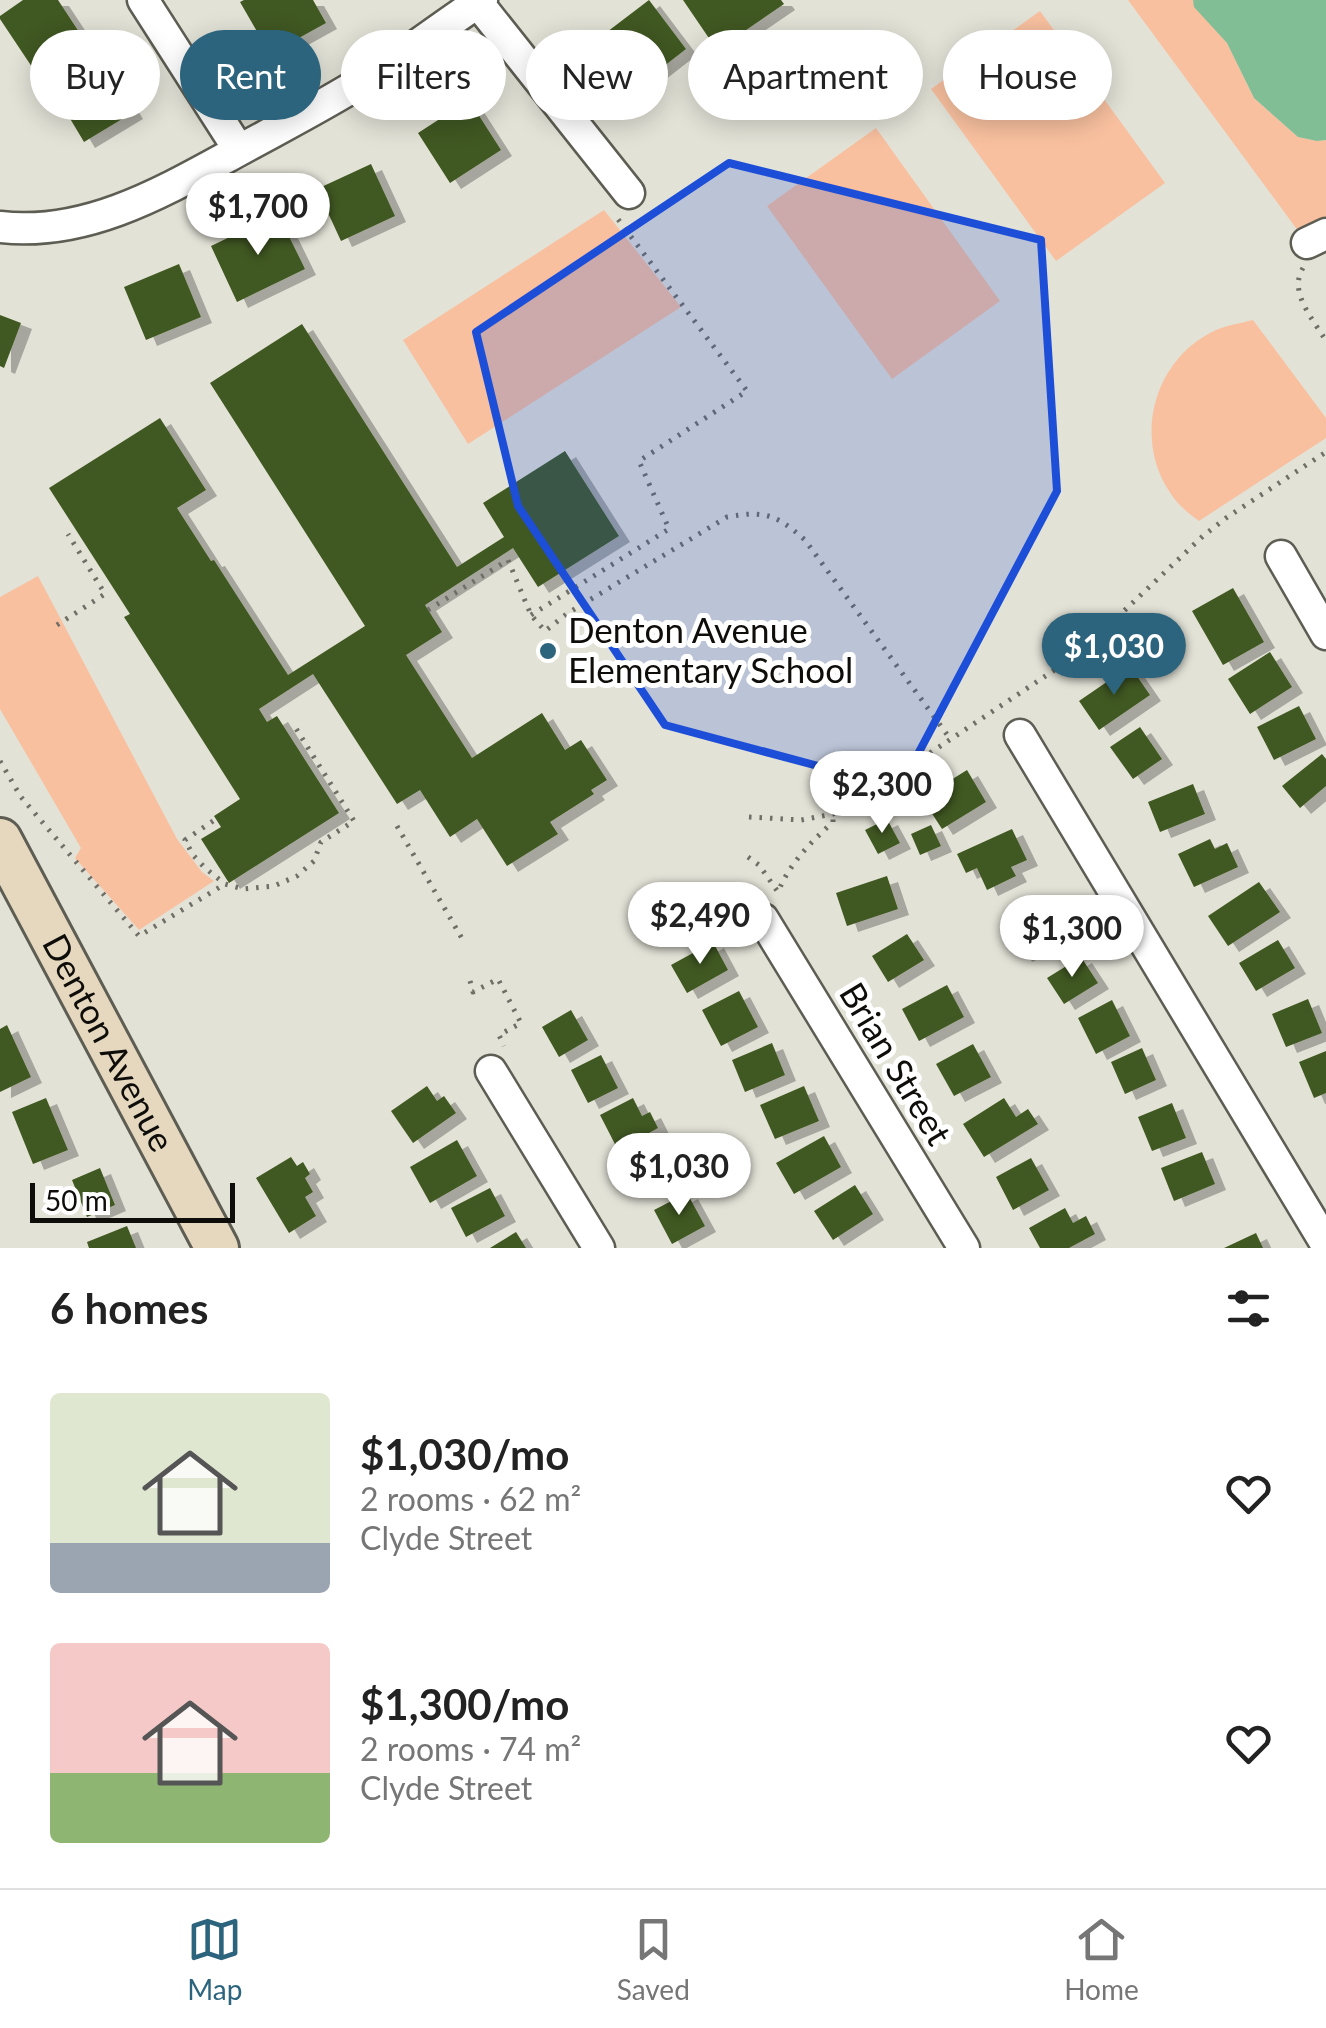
<!DOCTYPE html>
<meta charset="utf-8">
<style>
:root{--surface:#fff;--page:#f2f2f2;--text:#222;--muted:#767676;--line:#e0e0e0;--accent:#2c647e}
body{margin:0;font-family:Lato,sans-serif;background:var(--page);color:var(--text);height:100vh;display:flex;flex-direction:column;font-size:38px;white-space:nowrap}
*{box-sizing:border-box;margin:0}
p{font-size:32px;color:var(--muted)}
.icon{flex:none;width:55px;height:55px;fill:none;stroke:currentColor;stroke-width:2;stroke-linecap:round;stroke-linejoin:round}
.map{position:relative;height:1248px;overflow:hidden}
.details{display:flex;flex-direction:column;background:var(--surface);flex:1}
.details>*{flex:none}
.guide{position:absolute;left:30px;top:30px;width:1268px;height:90px;display:flex;gap:20px}
.scale{position:absolute;left:30px;bottom:25px;width:205px;box-sizing:border-box;padding-left:10px;border:5px solid #0e0d0a;border-top:0;font-size:28px;line-height:35px;white-space:nowrap;color:#0e0d0a;-webkit-text-stroke:8px #fff;paint-order:stroke}
.price{position:absolute;translate:-50% -85px;padding:0 22px;border-radius:35px;background:#fff;color:#222;font-size:32px;line-height:65px;filter:drop-shadow(0 2px 5px #0008)}
.price::after{content:'';position:absolute;left:50%;top:60px;width:30px;height:22px;margin-left:-15px;background:inherit;clip-path:polygon(0 0,100% 0,50% 100%)}
.price.selected{background:var(--accent);color:#fff}
ul{padding:0;list-style:none}
li{display:flex;align-items:center;gap:30px;height:250px;padding:0 50px}
li span{display:grid;place-items:center;flex:none;width:280px;height:200px;border-radius:10px;color:#555}
li>.icon{margin-inline-start:auto}
span .icon{width:120px;height:120px;fill:#fffc;stroke-width:1}
li b{font-size:42px}
h2{display:flex;justify-content:space-between;align-items:center;height:120px;padding:0 50px;font-size:42px}
.tag{padding:0 35px;border-radius:45px;background:var(--surface);box-shadow:0 5px 25px #0003;font-size:35px;line-height:90px}
.tag.selected{background:var(--accent);color:#fff}
.tab-bar{display:flex;justify-content:space-around;align-items:center;height:140px;border-top:2px solid var(--line);background:var(--surface);font-size:28px;color:var(--muted)}
.tab-bar a{display:grid;justify-items:center;gap:5px}
.tab-bar .selected{color:var(--accent)}
.map>svg:first-child{display:block}
.green{fill:#f8c09f}
.water{fill:#81be95}
.building{fill:#415920;filter:url(#shadow)}
.lines{fill:none;stroke-linecap:round;stroke-linejoin:round}
.street-casing{stroke:#5d5d53;stroke-width:35}
.secondary-casing{stroke:#5d5d53;stroke-width:48}
.path{stroke:#6f6e67;stroke-width:5;stroke-dasharray:2.5 8;stroke-linecap:butt}
.street{stroke:#fff;stroke-width:30}
.secondary{stroke:#e6d8bf;stroke-width:42}
.marked{fill:#1d4ed8;fill-opacity:0.2;stroke:#1d4ed8;stroke-width:8;stroke-linejoin:round}
.poi-dot{fill:#2c647e;stroke:#fff;stroke-width:4}
.labels{text-anchor:middle;stroke-width:10;stroke-linejoin:round;paint-order:stroke}
.poi-label{font-size:35px;fill:#0e0d0a;stroke:#fff;text-anchor:start}
.street-label{font-size:35px;fill:#0e0d0a;stroke:#fff}
</style>
<div class="map">
<svg width="1326" height="1248" viewBox="0 0 1326 1248">
<defs>
<filter id="shadow"><feDropShadow dx="11" dy="6" stdDeviation="0" flood-color="#0004"/></filter>
</defs>
<rect width="100%" height="100%" fill="#e3e2d7"/>
<path class="green" d="M1128,0H1193L1195,7L1227,43L1254,98L1298,137L1317,141L1326,140V234L1307,243Z
M1040,11L1165,183L1056,261L931,89Z
M876,128L1000,301L892,379L767,206Z
M604,210L681,307L468,444L403,340Z
M1253,320L1326,418V438L1199,521C1188,513 1178,505 1171,494C1132,438 1154,358 1216,330C1228,325 1241,323 1253,320Z
M38,576L177,839L202,872L214,881L139,930L75,858L81,848L0,709V597Z"/>
<path class="water" d="M1193,0H1326V140L1317,141L1298,137L1254,98L1227,43L1194,7Z"/>
<path class="building" d="M23,0H58L81,35L32,67L0,19V16Z
M244,0H313L326,23L270,54L240,2Z
M649,0L686,49L641,84L603,35Z
M683,0H781L784,4L717,50Z
M100,61L132,113L84,142L53,90Z
M469,100L501,150L450,183L418,133Z
M371,164L395,216L341,241L317,189Z
M278,214L305,269L237,302L211,246Z
M179,264L201,317L146,340L124,287Z
M0,315L21,323L4,368L0,366Z
M302,324L457,567L504,537L483,503L565,451L619,536L538,587L513,548L425,605L442,632L406,655L472,758L542,713L565,750L581,740L607,780L591,790L594,794L550,822L558,834L507,866L477,819L450,837L420,790L397,804L313,674L259,709L267,722L277,716L339,813L229,883L201,839L221,827L214,816L240,799L124,617L130,614L49,488L160,418L206,490L177,508L211,561L214,560L288,675L365,626L210,383Z
M1233,588L1264,642L1223,665L1192,611Z
M1270,652L1292,687L1250,714L1228,679Z
M1130,666L1150,695L1099,730L1079,701Z
M1299,706L1316,739L1274,760L1257,727Z
M1140,727L1162,759L1133,779L1110,747Z
M1322,754L1326,759V786L1300,808L1282,786Z
M967,770L986,802L942,829L922,798Z
M1193,784L1205,814L1160,832L1148,802Z
M887,819L900,843L878,854L865,830Z
M931,825L941,846L920,855L911,834Z
M1012,829L1027,860L1011,867L1016,876L987,890L977,868L966,873L957,854Z
M1210,839L1215,849L1227,843L1238,867L1194,887L1178,854Z
M887,876L898,909L847,926L836,893Z
M1259,882L1280,912L1228,946L1208,916Z
M1055,901L1070,933L1021,956L1006,923Z
M907,934L924,960L888,982L872,956Z
M1278,940L1295,968L1256,991L1239,963Z
M713,942L728,970L687,993L671,965Z
M1081,957L1098,983L1064,1004L1047,978Z
M947,985L964,1017L919,1041L902,1009Z
M739,991L758,1027L721,1046L702,1010Z
M1308,999L1322,1033L1286,1047L1272,1014Z
M1112,1000L1130,1036L1096,1054L1078,1018Z
M571,1010L588,1040L559,1057L542,1027Z
M7,1025L31,1077L0,1092V1029Z
M772,1043L785,1075L745,1092L732,1060Z
M973,1044L991,1077L954,1096L936,1064Z
M1142,1048L1156,1080L1125,1094L1111,1062Z
M1326,1051V1093L1314,1098L1299,1062Z
M601,1055L618,1088L588,1103L571,1070Z
M427,1086L437,1101L444,1096L456,1113L413,1143L391,1111Z
M804,1086L819,1121L775,1139L760,1105Z
M46,1098L68,1150L33,1164L12,1112Z
M633,1098L642,1116L650,1112L658,1128L618,1150L600,1115Z
M1004,1098L1016,1117L1028,1109L1038,1124L984,1157L963,1124Z
M1172,1103L1186,1138L1152,1151L1138,1117Z
M824,1136L841,1167L794,1194L776,1163Z
M457,1140L477,1176L430,1203L410,1167Z
M667,1145L682,1173L646,1192L631,1163Z
M1202,1152L1215,1184L1174,1201L1161,1168Z
M291,1157L297,1166L303,1162L310,1174L305,1178L313,1192L305,1197L316,1216L289,1233L256,1178Z
M1031,1158L1049,1190L1013,1210L996,1177Z
M100,1168L115,1205L87,1217L72,1180Z
M855,1185L873,1214L833,1240L814,1211Z
M490,1188L505,1216L466,1237L451,1208Z
M687,1193L705,1226L672,1244L654,1210Z
M1065,1208L1073,1223L1086,1216L1095,1234L1069,1248H1040L1029,1228Z
M127,1226L136,1248H89L87,1242Z
M516,1232L526,1248H490Z
M1256,1233L1263,1248H1224Z"/>
<g class="lines">
<g class="street-casing">
<path id="street" d="M143,0L239,150
M478,3L629,193
M0,227C86,237 163,192 236,152C285,125 335,100 382,69C416,47 448,22 482,0
M1307,243L1326,234
M1281,556L1326,634
M1020,735L1326,1244
M763,919L964,1248
M491,1071L599,1248"/>
</g>
<g class="secondary-casing">
<g id="secondary">
<path id="s1" d="M0,840L217,1248"/>
</g>
</g>
<path class="path" d="M1303,268C1288,292 1313,319 1326,341
M428,610L508,560L531,615L545,631L568,613L727,517C765,510 777,515 805,540L951,740
M531,615L669,529L639,461L747,391L617,218
M57,625L105,594L68,534
M0,761L21,797L139,936L225,884
M749,817L801,820L833,814L875,786L903,771L1059,667L1107,627L1203,536L1226,518L1326,452
M213,821L185,840L193,855L205,868L225,884L243,889L274,886L297,876L314,861L321,842L354,821L295,727
M397,826L464,942
M748,857L759,865L778,892C790,863 810,843 833,822V814
M470,981L473,992L498,979L521,1023L499,1035L504,1046"/>
<use href="#street" class="street"/>
<use href="#secondary" class="secondary"/>
</g>
<path class="marked" d="M729,163L1041,240L1057,491L900,788L665,725L518,506L476,332Z"/>
<circle class="poi-dot" cx="548" cy="651" r="10"/>
<g class="labels">
<g class="poi-label">
<text x="568" y="643">Denton Avenue<tspan x="568" dy="40">Elementary School</tspan></text>
</g>
<g class="street-label">
<text dy="12" stroke="none"><textPath href="#s1" startOffset="230">Denton Avenue</textPath></text>
<text transform="translate(895 1064) rotate(59)" y="12">Brian Street</text>
</g>
</g>
</svg>
<div class="scale">50 m</div>
<b class="price" style="left:258px;top:258px">$1,700</b>
<b class="price selected" style="left:1114px;top:698px">$1,030</b>
<b class="price" style="left:882px;top:836px">$2,300</b>
<b class="price" style="left:700px;top:967px">$2,490</b>
<b class="price" style="left:1072px;top:980px">$1,300</b>
<b class="price" style="left:679px;top:1218px">$1,030</b>
<div class="guide">
<a class="tag">Buy</a>
<a class="tag selected">Rent</a>
<a class="tag">Filters</a>
<a class="tag">New</a>
<a class="tag">Apartment</a>
<a class="tag">House</a>
</div>
</div>
<section class="details">
<h2>6 homes<svg class="icon" aria-label="filters" viewBox="0 0 24 24"><path d="M4 7h16M4 17h16"/><circle cx="9" cy="7" r="2"/><circle cx="15" cy="17" r="2"/></svg></h2>
<ul>
<li><span style="background:linear-gradient(#dfe7d0 75%,#9aa5b1 0)"><svg class="icon" aria-label="home" viewBox="0 0 24 24"><path d="M3 11l9-7 9 7M6 9v11h12V9"/></svg></span><div><b>$1,030/mo</b><p>2 rooms · 62 m²</p><p>Clyde Street</p></div><svg class="icon" aria-label="heart" viewBox="0 0 24 24"><path d="M12 20l-8-8c-3-5 5-10 8-4 3-6 11-1 8 4z"/></svg></li>
<li><span style="background:linear-gradient(#f6c9c9 65%,#8fb573 0)"><svg class="icon" aria-label="home" viewBox="0 0 24 24"><path d="M3 11l9-7 9 7M6 9v11h12V9"/></svg></span><div><b>$1,300/mo</b><p>2 rooms · 74 m²</p><p>Clyde Street</p></div><svg class="icon" aria-label="heart" viewBox="0 0 24 24"><path d="M12 20l-8-8c-3-5 5-10 8-4 3-6 11-1 8 4z"/></svg></li>
</ul>
</section>
<nav class="tab-bar">
<a class="selected"><svg class="icon" aria-label="map" viewBox="0 0 24 24"><path d="M3 6l6-2 6 2 6-2v14l-6 2-6-2-6 2zM9 4v14M15 6v14"/></svg>Map</a>
<a><svg class="icon" aria-label="saved" viewBox="0 0 24 24"><path d="M7 4h10v16l-5-4-5 4z"/></svg>Saved</a>
<a><svg class="icon" aria-label="home" viewBox="0 0 24 24"><path d="M3 11l9-7 9 7M6 9v11h12V9"/></svg>Home</a>
</nav>
